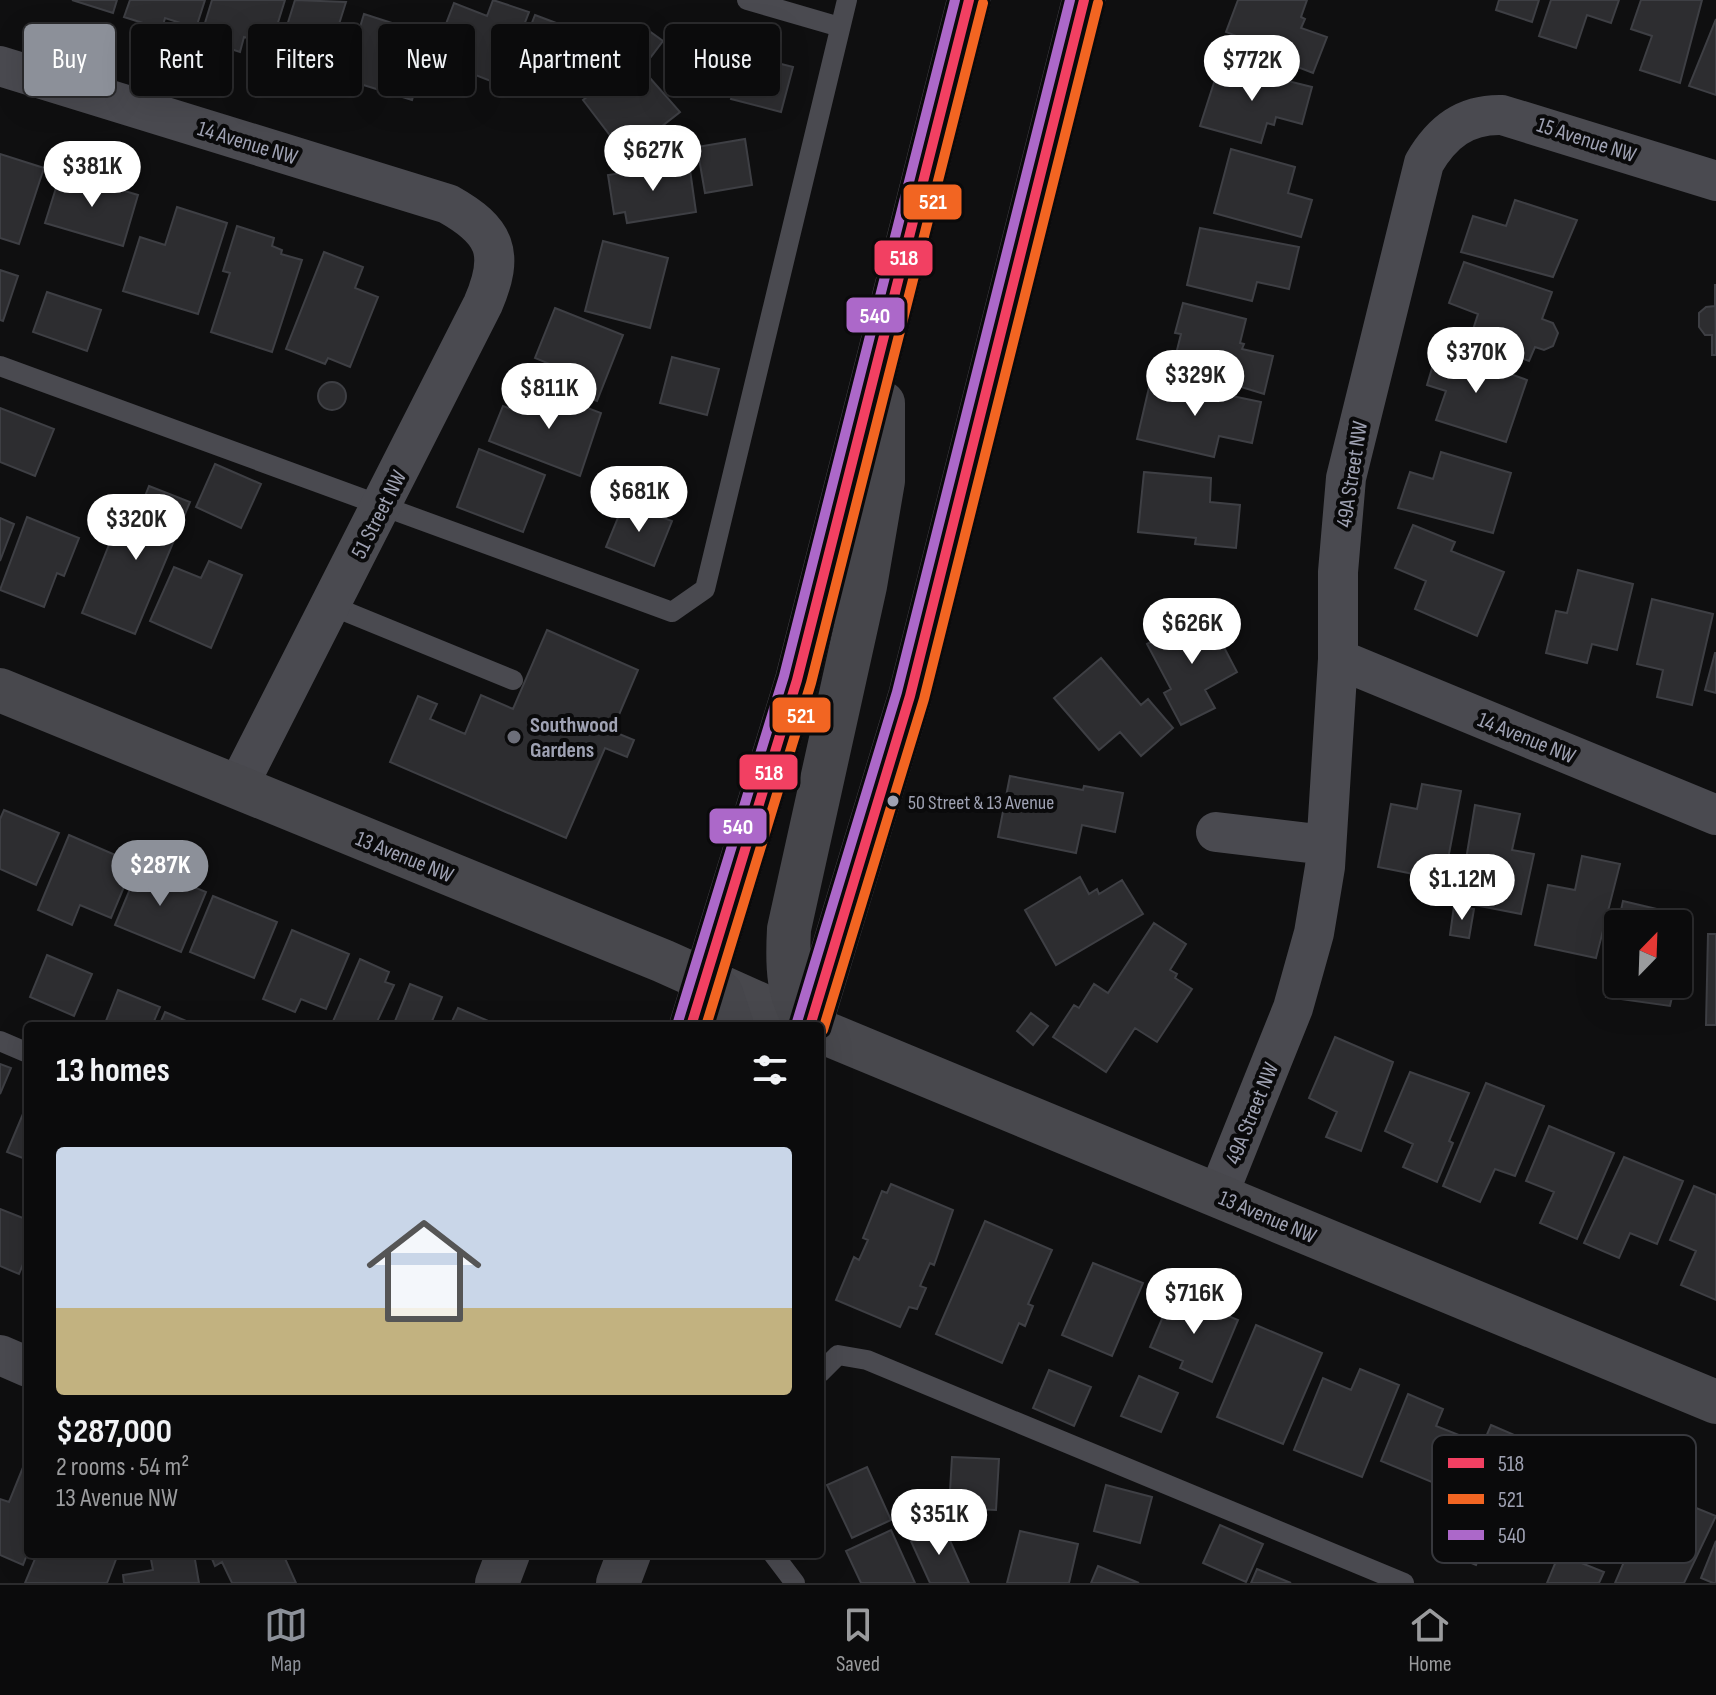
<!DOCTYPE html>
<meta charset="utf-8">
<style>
:root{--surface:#0b0b0c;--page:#141415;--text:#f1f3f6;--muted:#9a9b9d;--line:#2b2b2d;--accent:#8c9099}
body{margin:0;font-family:"Sofia Sans Condensed",sans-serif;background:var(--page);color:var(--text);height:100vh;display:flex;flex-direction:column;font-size:30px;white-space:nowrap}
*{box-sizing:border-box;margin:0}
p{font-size:26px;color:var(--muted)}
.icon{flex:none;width:44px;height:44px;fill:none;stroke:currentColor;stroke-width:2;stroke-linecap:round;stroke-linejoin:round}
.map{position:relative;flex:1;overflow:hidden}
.details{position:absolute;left:24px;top:1022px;width:800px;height:536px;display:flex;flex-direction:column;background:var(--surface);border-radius:8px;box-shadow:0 8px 32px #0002,0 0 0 2px var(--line)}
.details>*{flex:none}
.guide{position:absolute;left:24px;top:24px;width:800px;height:72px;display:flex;gap:16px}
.needle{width:52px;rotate:23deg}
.fabs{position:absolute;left:1604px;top:910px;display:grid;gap:16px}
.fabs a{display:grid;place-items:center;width:88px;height:88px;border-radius:8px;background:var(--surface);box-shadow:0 8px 32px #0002,0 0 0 2px var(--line);font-size:40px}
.price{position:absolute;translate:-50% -68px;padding:0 18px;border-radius:28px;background:#fff;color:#222;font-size:26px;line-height:52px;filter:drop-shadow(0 2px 4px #0008)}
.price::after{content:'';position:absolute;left:50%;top:48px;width:24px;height:18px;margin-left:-12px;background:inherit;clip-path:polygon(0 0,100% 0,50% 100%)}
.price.current{background:var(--accent);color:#fff}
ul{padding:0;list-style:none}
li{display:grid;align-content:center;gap:16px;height:424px;padding:0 32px}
li span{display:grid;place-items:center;height:248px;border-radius:8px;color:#555}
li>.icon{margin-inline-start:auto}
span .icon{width:144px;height:144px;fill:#fffc;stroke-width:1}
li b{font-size:34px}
h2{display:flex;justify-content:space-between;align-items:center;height:96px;padding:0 32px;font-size:34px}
.tag{padding:0 28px;border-radius:8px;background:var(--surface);box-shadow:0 8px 32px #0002,0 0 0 2px var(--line);font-size:28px;line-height:72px}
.tag.current{background:var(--accent);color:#fff}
.menu{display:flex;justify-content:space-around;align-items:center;height:112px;border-top:2px solid var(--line);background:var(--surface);font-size:22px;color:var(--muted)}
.menu a{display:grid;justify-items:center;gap:4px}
.menu .current{color:var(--accent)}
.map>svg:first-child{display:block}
.building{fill:#2d2d30;stroke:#3e3f44;stroke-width:2}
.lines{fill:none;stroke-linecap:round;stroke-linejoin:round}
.lane{stroke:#4a4a50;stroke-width:20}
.street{stroke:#4a4a50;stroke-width:40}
.secondary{stroke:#48484d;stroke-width:44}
.primary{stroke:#46464b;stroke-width:44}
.bus-1-casing{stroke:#0a0a0b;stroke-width:16}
.bus-2-casing{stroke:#0a0a0b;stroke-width:16}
.bus-3-casing{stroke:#0a0a0b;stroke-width:16}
.bus-1{stroke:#f24062;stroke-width:10}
.bus-2{stroke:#f26522;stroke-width:10}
.bus-3{stroke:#ac68c9;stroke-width:10}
.poi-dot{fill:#6d6f7a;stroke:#0a0a0b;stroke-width:3}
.bus-dot{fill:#9fa2b3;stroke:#0a0a0b;stroke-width:3}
.labels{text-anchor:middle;stroke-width:8;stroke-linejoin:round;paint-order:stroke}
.bus-label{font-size:20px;fill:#9fa2b3;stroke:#0a0a0b;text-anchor:start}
.street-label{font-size:22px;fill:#9fa2b3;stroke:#0a0a0b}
.poi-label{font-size:22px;font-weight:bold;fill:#9fa2b3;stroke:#0a0a0b;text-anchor:start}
.key{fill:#0a0a0b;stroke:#37383d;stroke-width:2}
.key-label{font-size:22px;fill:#9fa2b3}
.line-badge{stroke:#0a0a0b;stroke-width:3}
.badge-label{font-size:22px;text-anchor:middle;font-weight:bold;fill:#fff}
</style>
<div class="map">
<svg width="1716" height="1583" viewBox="0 0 1716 1583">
<rect width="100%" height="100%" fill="#0f0f10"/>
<path class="building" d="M72,0H117L113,13Z
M130,0H205L196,28L165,18L162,29L124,17Z
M212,0H285L271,45L244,37L240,52L200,39Z
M295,0L346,2L322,78L275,64Z
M493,0L529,12L501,85L465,71L469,63L436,50L454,3L487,16Z
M1238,0H1307L1301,17L1305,19L1301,28L1327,37L1313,73L1274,58L1277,52L1226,32Z
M1499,0H1539L1532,22L1496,10Z
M1551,0H1619L1611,23L1587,15L1576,48L1539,36Z
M1641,0H1702L1680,83L1640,70L1652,36L1631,29Z
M364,14L432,36L412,100L344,79Z
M535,15L599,39L578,95L513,71Z
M1716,19V95L1689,86Z
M641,25L663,41L647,62L625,46Z
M743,54L793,67L781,112L731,99Z
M635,61L680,112L625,155L583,100Z
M1220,64L1312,87L1302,124L1276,117L1274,125L1267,123L1261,143L1200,126Z
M745,139L752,185L705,193L697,147Z
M1231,149L1295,167L1288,193L1312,200L1301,237L1214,213Z
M0,154L44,168L19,244L0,238Z
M689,163L696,212L627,223L625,212L614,214L608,175Z
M61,172L138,195L123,246L45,223Z
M1515,200L1577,220L1553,277L1461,252L1473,216L1506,226Z
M177,207L227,223L198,314L123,291L140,237L165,245Z
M237,226L274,238L272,246L282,250L281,254L302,260L272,352L211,332L230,273L223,271Z
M1200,228L1299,247L1289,289L1257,282L1252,301L1187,285Z
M603,241L668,258L650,328L585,311Z
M324,252L363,267L355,288L378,297L350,367L328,358L325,364L286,349Z
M1464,262L1552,292L1542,319L1553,323L1558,333L1553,346L1544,350L1535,347L1529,361L1470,339L1478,314L1449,303Z
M0,270L18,276L3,321L0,320Z
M1715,284L1716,355H1712V335H1705L1699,327V313L1706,307L1715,306Z
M47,292L101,310L87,351L33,332Z
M1183,303L1246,319L1240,343L1244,344L1242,349L1273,356L1264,394L1173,366L1181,334L1175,333Z
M555,308L623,335L597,401L567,390L574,374L535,358Z
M1438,348L1527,380L1506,442L1436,420L1446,391L1427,385Z
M672,357L719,369L707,415L660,403Z
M1151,379L1261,402L1252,443L1219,436L1214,457L1137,439Z
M318 396a14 14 0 1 1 28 0a14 14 0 1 1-28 0Z
M535,388L601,413L580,476L489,441L503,406L524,414Z
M0,408L54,429L35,476L0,462Z
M479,449L545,475L523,532L457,507Z
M1441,452L1511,473L1493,533L1398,508L1410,472L1433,479Z
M215,464L261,484L241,528L196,507Z
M1144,472L1211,478L1210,502L1240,505L1236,548L1195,544L1196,538L1138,532Z
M149,486L190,502L135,634L82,613L118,522L133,527Z
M624,503L672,521L654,566L606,547Z
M27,517L79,538L64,576L57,573L44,607L0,590Z
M0,518L14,524L0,561Z
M1413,525L1455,542L1451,551L1504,572L1477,636L1415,609L1426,581L1395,568Z
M209,561L242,575L211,648L150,621L174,567L201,578Z
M1578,570L1633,584L1617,650L1592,644L1587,663L1546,653L1556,611L1567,613Z
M1652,599L1713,614L1692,705L1657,697L1663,670L1637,664Z
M1206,613L1237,672L1205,690L1215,708L1181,725L1164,693L1171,689L1147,644Z
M547,630L638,670L612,731L634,740L627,757L605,748L566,838L390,762L418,696L437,704L430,719L465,734L481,695L513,709Z
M1715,653H1716V693L1705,690Z
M1101,658L1141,705L1148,699L1173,728L1141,756L1120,732L1099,750L1054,698Z
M1010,776L1083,790L1084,786L1123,793L1115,832L1082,825L1076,853L998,837Z
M1422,784L1461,791L1444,880L1378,867L1391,804L1417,809Z
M1475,805L1520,814L1512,850L1534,854L1521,914L1459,902Z
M4,810L59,833L36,885L0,869V819Z
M69,835L134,863L111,918L80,905L72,925L38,910Z
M1582,856L1620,864L1596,958L1535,945L1548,885L1575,890Z
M140,865L206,892L181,952L115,925Z
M1080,877L1089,894L1097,889L1099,894L1122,880L1143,914L1056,965L1025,910Z
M213,896L277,922L254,978L190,952Z
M1623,901L1661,910L1657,924H1618Z
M1454,906L1474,909L1469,938L1450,935Z
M1154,923L1186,944L1170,970L1177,974L1175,978L1192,989L1157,1042L1135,1028L1106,1072L1053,1037L1074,1005L1079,1008L1094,984L1108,993Z
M1618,924V984H1675L1670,1006L1606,997L1618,944L1614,943Z
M292,930L349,954L326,1009L301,999L295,1012L263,999Z
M1708,934H1716V1025H1706Z
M47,955L92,974L74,1016L30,997Z
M360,959L389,972L385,982L394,985L375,1026H331Z
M410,984L442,997L430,1026H393Z
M118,990L160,1007L152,1026H104Z
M458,1008L500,1026H450Z
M165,1012L198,1026H159Z
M1031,1013L1048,1026L1033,1045L1017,1031Z
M1335,1037L1393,1062L1361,1151L1326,1137L1337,1112L1309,1098Z
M0,1064L11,1068L0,1094Z
M1410,1072L1469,1093L1449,1141L1453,1143L1437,1182L1403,1167L1413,1144L1385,1131Z
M1486,1083L1544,1106L1515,1176L1495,1169L1480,1202L1443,1186Z
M28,1102V1160L7,1152Z
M1549,1126L1614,1153L1577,1239L1540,1223L1554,1192L1526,1181Z
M1624,1157L1683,1181L1657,1244L1630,1233L1619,1258L1584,1243Z
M891,1184L953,1210L934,1265L930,1263L920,1286L926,1288L917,1309L909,1307L900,1327L836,1300L854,1257L859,1260L868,1240L863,1238L882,1191L887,1193Z
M1694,1186L1716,1195V1300L1681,1285L1696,1251L1670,1240Z
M0,1209L28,1220V1252L19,1274L0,1266Z
M985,1221L1052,1250L1028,1304L1033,1306L1025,1326L1019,1323L1002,1363L936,1334Z
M1093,1263L1143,1283L1112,1356L1062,1335Z
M1173,1293L1238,1320L1212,1382L1180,1368L1183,1361L1150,1347Z
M1256,1325L1322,1353L1283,1444L1217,1417Z
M1360,1369L1399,1385L1362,1477L1294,1450L1323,1378L1351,1390Z
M1049,1370L1091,1387L1074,1426L1033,1408Z
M1139,1376L1178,1393L1161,1432L1121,1416Z
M1408,1394L1443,1409L1436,1426L1459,1435L1439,1485L1381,1461Z
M1491,1425L1547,1449L1525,1500L1469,1477Z
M952,1457L999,1459L996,1510L949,1508Z
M26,1460L28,1552L23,1565L0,1555V1499L9,1502Z
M867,1467L891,1520L852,1538L827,1485Z
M1106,1485L1152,1497L1140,1543L1094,1531Z
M1679,1501L1716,1516L1684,1583H1615L1643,1517L1668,1527Z
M1449,1511L1491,1528L1476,1565L1434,1548Z
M943,1525L969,1583H930L910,1539Z
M1220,1525L1263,1544L1246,1582L1203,1563Z
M891,1530L915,1583H861L846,1551Z
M1020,1531L1078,1544L1069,1583H1007Z
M1716,1541V1583H1713L1701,1578Z
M37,1554H118L107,1583H25Z
M150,1554H194L199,1583H124L123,1575L153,1570Z
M210,1554H283L296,1583H232L222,1562L215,1566Z
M1559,1554L1604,1572L1599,1583H1547Z
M1098,1566L1139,1583H1091Z
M1257,1569L1291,1583H1251Z"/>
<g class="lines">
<path class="lane" d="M747,0L840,27
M0,366L672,612L705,589L847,0
M332,606L513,680
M0,1041L28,1053
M820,1373L838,1355L867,1360L1404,1583
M773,1554L795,1583"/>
<path class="street" d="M0,66L448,204C496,231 505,253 483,304L237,788
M1338,659L1716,815
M1216,832L1326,845
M1218,1195L1293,1008L1314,933L1325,867L1338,659V572L1346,478L1424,163C1442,132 1465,114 1502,115L1716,181
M0,1355L28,1367"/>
<path class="secondary" d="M0,690L663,961L808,1026
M820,1031L1716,1402"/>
<path class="primary" d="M705,980L721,993L732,1026
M691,1026L797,680L969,0
M809,1026C787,996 787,966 789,929L865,586L883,481V403
M810,1026L910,696L1084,0
M497,1583L508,1554
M618,1583L629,1554"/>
<g class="bus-1-casing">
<path id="bus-1" d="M691,1026L797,680L969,0
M810,1026L910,696L1084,0"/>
</g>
<g class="bus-2-casing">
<path id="bus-2" d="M706,1026L811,683L983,3
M823,1030L924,699L1098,3"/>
</g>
<g class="bus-3-casing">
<path id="bus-3" d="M678,1022L784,676L955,0
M797,1022L897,692L1070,0"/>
</g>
<use href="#bus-1" class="bus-1"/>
<use href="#bus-2" class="bus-2"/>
<use href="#bus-3" class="bus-3"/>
</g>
<circle class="poi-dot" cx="514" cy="737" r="8"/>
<circle class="bus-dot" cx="893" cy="801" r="7"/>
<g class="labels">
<g class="bus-label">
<text x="908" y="809">50 Street &amp; 13 Avenue</text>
</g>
<g class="street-label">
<text transform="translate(1587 139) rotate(18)" y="8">15 Avenue NW</text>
<text transform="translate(248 142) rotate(17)" y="8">14 Avenue NW</text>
<text transform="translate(1351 474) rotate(-81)" y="8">49A Street NW</text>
<text transform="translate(378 514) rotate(-63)" y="8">51 Street NW</text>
<text transform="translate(1527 737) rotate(22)" y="8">14 Avenue NW</text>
<text transform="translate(405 856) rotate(22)" y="8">13 Avenue NW</text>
<text transform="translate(1251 1113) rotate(-68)" y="8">49A Street NW</text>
<text transform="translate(1268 1216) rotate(23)" y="8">13 Avenue NW</text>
</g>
<g class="poi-label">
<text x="530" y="732">Southwood<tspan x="530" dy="25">Gardens</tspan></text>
</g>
</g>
<rect x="1432" y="1435" width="264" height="128" rx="12" class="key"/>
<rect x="1448" y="1458" width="36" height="10" fill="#f24062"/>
<rect x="1448" y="1494" width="36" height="10" fill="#f26522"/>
<rect x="1448" y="1530" width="36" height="10" fill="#ac68c9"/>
<g class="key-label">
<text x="1498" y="1471">518</text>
<text x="1498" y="1507">521</text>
<text x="1498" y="1543">540</text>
</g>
<g class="line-badge">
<rect x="902" y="183" width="61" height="38" rx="8" fill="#f26522"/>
<rect x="873" y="239" width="61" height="38" rx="8" fill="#f24062"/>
<rect x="845" y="296" width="61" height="38" rx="8" fill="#ac68c9"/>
<rect x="771" y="696" width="61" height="38" rx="8" fill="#f26522"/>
<rect x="738" y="753" width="61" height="38" rx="8" fill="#f24062"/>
<rect x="708" y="807" width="60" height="38" rx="8" fill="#ac68c9"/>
</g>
<g class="badge-label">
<text x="933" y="209">521</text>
<text x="904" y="265">518</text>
<text x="875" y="323">540</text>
<text x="801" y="723">521</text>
<text x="769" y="780">518</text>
<text x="738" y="834">540</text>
</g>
</svg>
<div class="fabs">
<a><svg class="needle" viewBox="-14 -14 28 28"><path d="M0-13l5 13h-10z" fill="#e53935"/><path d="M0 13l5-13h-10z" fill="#9a9b9d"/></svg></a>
</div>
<b class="price" style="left:1252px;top:103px">$772K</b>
<b class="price" style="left:653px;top:193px">$627K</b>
<b class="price" style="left:92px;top:209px">$381K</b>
<b class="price" style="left:1476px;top:395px">$370K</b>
<b class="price" style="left:1195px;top:418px">$329K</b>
<b class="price" style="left:549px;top:431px">$811K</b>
<b class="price" style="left:639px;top:534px">$681K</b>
<b class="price" style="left:136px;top:562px">$320K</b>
<b class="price" style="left:1192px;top:666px">$626K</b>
<b class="price current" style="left:160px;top:908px">$287K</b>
<b class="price" style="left:1462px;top:922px">$1.12M</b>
<b class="price" style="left:1194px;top:1336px">$716K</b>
<b class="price" style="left:939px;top:1557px">$351K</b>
<div class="guide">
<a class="tag current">Buy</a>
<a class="tag">Rent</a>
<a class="tag">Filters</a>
<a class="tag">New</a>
<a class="tag">Apartment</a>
<a class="tag">House</a>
</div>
<section class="details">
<h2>13 homes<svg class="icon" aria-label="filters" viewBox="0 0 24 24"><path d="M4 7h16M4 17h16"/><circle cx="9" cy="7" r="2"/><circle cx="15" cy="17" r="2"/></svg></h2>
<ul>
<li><span style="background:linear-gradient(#c9d6e8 65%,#c2b280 0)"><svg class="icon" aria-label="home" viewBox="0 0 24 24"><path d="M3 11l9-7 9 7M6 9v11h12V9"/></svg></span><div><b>$287,000</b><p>2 rooms · 54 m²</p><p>13 Avenue NW</p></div></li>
</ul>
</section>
</div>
<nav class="menu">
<a class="current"><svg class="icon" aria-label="map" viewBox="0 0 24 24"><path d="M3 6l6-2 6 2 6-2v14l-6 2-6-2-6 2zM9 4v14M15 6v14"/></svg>Map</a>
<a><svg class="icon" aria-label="saved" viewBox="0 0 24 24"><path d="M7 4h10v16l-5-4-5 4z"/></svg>Saved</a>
<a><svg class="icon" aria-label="home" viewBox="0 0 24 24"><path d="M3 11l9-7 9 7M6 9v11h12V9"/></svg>Home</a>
</nav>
